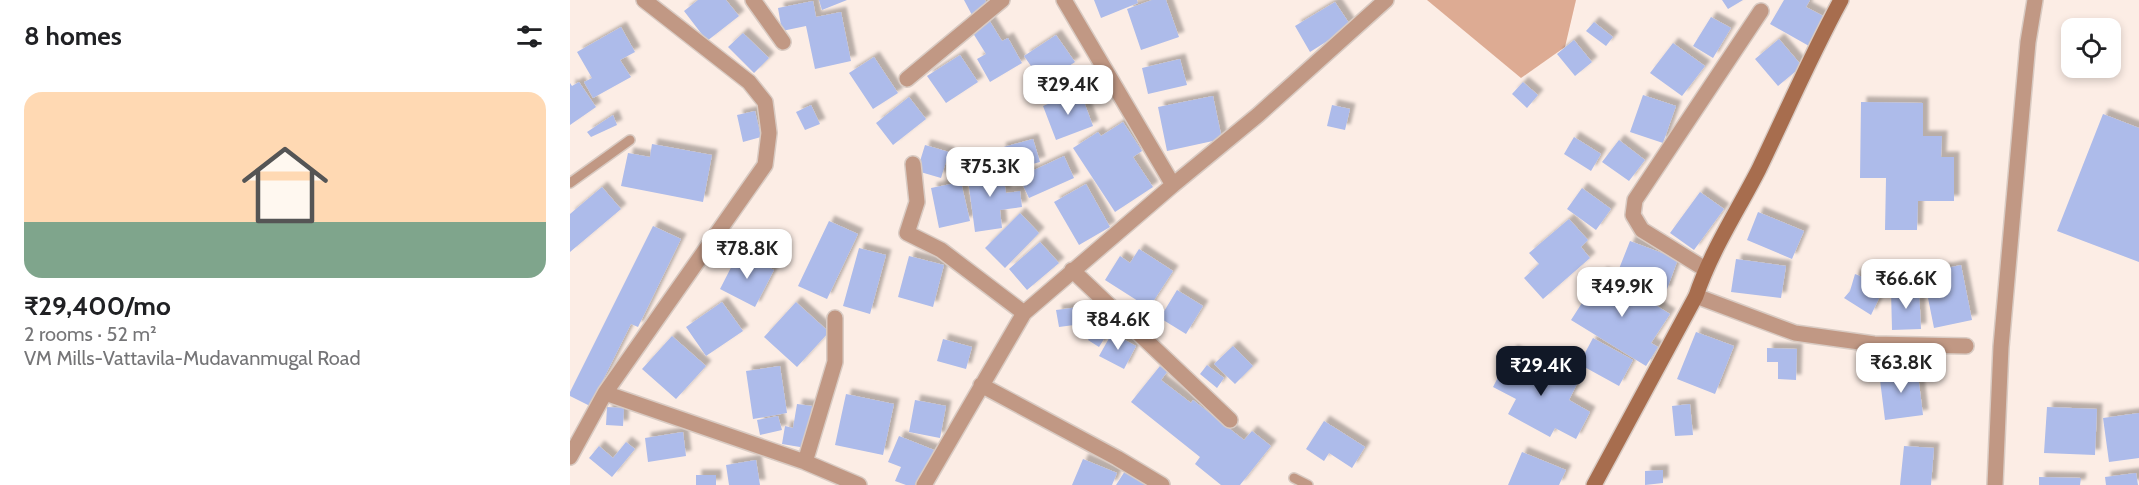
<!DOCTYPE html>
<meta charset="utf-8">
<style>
:root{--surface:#fff;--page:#f2f2f2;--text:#202124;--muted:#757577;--accent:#111827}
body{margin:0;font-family:Cabin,sans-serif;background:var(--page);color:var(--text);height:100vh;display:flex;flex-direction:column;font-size:22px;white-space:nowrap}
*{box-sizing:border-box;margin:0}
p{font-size:20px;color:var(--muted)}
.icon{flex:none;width:33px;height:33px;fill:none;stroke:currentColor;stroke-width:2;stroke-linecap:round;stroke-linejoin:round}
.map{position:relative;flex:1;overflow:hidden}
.side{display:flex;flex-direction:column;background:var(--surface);width:570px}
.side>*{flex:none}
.controls{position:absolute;left:1491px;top:18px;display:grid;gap:12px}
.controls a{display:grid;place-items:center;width:60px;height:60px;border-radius:12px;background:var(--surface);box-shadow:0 3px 9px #0003;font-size:30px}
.price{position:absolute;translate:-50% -51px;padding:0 14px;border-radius:12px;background:#fff;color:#222;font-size:20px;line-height:39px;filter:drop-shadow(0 2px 3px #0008)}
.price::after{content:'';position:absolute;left:50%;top:36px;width:18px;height:14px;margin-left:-9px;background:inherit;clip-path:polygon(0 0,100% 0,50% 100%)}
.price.current{background:var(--accent);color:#fff}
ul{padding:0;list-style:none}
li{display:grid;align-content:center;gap:12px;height:318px;padding:0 24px}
li span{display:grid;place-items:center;height:186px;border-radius:18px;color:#555}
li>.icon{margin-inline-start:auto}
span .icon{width:108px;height:108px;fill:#fffc;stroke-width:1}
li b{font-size:26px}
h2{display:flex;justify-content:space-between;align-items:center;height:72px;padding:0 24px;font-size:26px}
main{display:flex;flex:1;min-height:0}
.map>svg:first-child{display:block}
.water{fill:#ddab93}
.building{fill:#adbbea;filter:url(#shadow)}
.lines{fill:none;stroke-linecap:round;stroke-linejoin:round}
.lane-casing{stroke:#d9cbc3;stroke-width:12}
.street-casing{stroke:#d9cbc3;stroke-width:18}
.secondary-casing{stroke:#d9cbc3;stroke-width:18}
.lane{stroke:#c19884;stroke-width:9}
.street{stroke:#c19884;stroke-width:15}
.secondary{stroke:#a76d4e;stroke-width:15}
</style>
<main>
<section class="side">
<h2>8 homes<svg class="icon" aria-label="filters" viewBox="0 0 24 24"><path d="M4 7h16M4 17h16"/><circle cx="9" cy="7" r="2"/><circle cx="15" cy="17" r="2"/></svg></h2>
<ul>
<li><span style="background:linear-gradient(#ffd9b3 70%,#7fa58c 0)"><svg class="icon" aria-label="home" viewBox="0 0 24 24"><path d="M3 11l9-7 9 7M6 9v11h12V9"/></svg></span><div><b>₹29,400/mo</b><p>2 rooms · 52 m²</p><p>VM Mills-Vattavila-Mudavanmugal Road</p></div></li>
</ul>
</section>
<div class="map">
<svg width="1569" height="485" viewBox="0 0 1569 485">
<defs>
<filter id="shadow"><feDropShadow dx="5.5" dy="-5.5" stdDeviation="1.5" flood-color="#0004"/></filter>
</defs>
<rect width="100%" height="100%" fill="#fcede5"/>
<path class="water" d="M857,0H1006L995,47L951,78Z"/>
<path class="building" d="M128,0H156L169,16L137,41L114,11Z
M249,0H277L252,10Z
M394,0H415L419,8L403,17Z
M524,0H567L568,3L531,18Z
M582,0H596L609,37L571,50L557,9Z
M1152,0H1173L1158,9Z
M1214,0H1240L1236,7L1255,17L1239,46L1200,24Z
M243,1L246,17L271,12L281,61L245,69L236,26L212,31L208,8Z
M765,2L781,26L740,52L725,26Z
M1141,17L1161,28L1143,58L1123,46Z
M419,20L432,41L438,38L452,63L420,82L407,59L416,54L401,30Z
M1024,22L1043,37L1036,46L1016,31Z
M51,27L65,52L50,60L61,77L23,98L14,82L22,78L7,52Z
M173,33L199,58L184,73L158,47Z
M486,35L505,62L473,83L454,56Z
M1209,39L1232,66L1208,86L1185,59Z
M1004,40L1022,62L1005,76L987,54Z
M1103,43L1135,66L1112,96L1080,73Z
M390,55L408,82L376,103L357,76Z
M304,57L328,93L303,109L279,73Z
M610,59L617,85L578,94L572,68Z
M9,82L26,107L0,125V83L2,86Z
M953,82L968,95L957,108L942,94Z
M510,91L523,126L486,140L473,106Z
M1073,95L1106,106L1093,143L1060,132Z
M643,96L652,139L597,151L588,107Z
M339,97L356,119L323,145L306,123Z
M1291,102L1353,103V136H1372L1371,157H1384V201H1348L1347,230H1315L1316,178H1290Z
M241,105L250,124L235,130L226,112Z
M762,105L780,109L775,130L757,126Z
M185,111L191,137L173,142L167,115Z
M1533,114L1569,128V262L1487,231Z
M43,115L47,125L21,137L17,132Z
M553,122L572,151L563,157L583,187L545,212L503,148L528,132L531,136Z
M1004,137L1031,154L1021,171L994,154Z
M463,139L470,162L437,171L430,148Z
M1049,140L1075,160L1059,181L1032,162Z
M82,144L142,155L133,202L51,186L58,153L80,157Z
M355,145L379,152L371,178L347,171Z
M494,156L504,178L459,198L449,177Z
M432,167L436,193L450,191L452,207L430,210L432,228L405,232L397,172Z
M391,182L400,221L369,228L361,188Z
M516,184L540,227L509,245L484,202Z
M32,187L51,209L0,252V214Z
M1012,188L1041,209L1026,230L997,209Z
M1130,192L1154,209L1124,250L1100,233Z
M1188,212L1234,231L1222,259L1177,240Z
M450,213L469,233L435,268L415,248Z
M999,219L1018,240L1011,247L1020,258L973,299L954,278L969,264L959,253Z
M259,221L288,234L257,299L228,286Z
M83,226L111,239L68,327L61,324L20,406L0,396V392Z
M1060,241L1108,259L1096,292L1047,274Z
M470,242L489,263L457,290L439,269Z
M289,248L316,255L300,314L273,306Z
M569,249L603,271L579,308L535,280L550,256L560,263Z
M169,252L204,270L185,307L150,289Z
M339,256L374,265L363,307L328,297Z
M1166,259L1216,266L1211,298L1161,292Z
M1391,265L1402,320L1364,328L1353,273Z
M1032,272L1100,314L1081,343L1088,347L1076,366L1001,320Z
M1285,274L1315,286L1301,315L1274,298L1280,291Z
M1349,289L1351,329L1322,330L1321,290Z
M607,290L633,306L616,334L590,318Z
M152,302L173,331L136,356L116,327Z
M226,302L259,332L227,367L194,337Z
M517,306L519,323L489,327L486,310Z
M528,325L539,331L529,347L518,340Z
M1126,332L1164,346L1145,394L1107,379Z
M542,333L566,346L554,369L529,356Z
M102,336L136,366L106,399L72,369Z
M1023,338L1063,360L1049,386L1009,364Z
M373,339L402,347L396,369L367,361Z
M663,346L683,366L665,384L644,364Z
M1197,348L1227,349L1226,380L1208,379V362H1197Z
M942,350L1007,384L999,400L1020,412L1006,439L985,428L980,437L938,414L946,399L923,387Z
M637,365L654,378L647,388L630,374Z
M210,366L217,413L183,419L176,371Z
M590,366L597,372L591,380L621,403L623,400L674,440L682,431L701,446L670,485H651L625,464L630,457L561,402Z
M1347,367L1353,415L1315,420L1309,372Z
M276,394L324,404L313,455L265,445Z
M345,400L376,406L370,438L339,432Z
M227,404L242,406L236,448L212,444L215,426L223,428Z
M1120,404L1123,435L1105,436L1102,406Z
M37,407L54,408L53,426L36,425Z
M1477,407L1527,409L1525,455L1474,453Z
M1569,413V458L1539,462L1533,418Z
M208,416L212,430L190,435L187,420Z
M754,421L795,447L782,468L759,453L754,461L736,449Z
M113,432L116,456L78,462L75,438Z
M329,436L364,450L350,485H336L325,481L331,467L318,462Z
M56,442L65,449L42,477L19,458L29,446L43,458Z
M1334,446L1364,448L1361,485H1330Z
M952,452L996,470L989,485H938Z
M513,459L547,473L542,485H502Z
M186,460L190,485H159L156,465Z
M1093,470V483L1075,485V471Z
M555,471L577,485H546Z
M1566,473L1568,485H1536L1535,477Z
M126,475H146V485H126Z
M1469,477L1511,478L1510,485H1469Z"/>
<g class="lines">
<g class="lane-casing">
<path id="lane" d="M0,183L60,140
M724,478L738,485"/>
</g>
<g class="street-casing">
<path id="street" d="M183,0L213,42
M494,0L603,185L688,115L816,0
M337,79L432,0
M343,164L347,202L337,233L371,250L454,313
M1135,269L1072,230L1063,215L1065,200L1191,11
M502,270L660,420
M1126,296L1225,333L1304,344L1396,346
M411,385L547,458L592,485
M35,393L195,165L199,133L195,102L179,82L74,0
M0,457L35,393L235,462L289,485
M235,462L265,362V318
M354,485L454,313L603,185
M1425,485L1431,347L1458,42L1465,0"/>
</g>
<g class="secondary-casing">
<path id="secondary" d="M1024,485L1126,296C1141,251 1167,212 1189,169C1216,113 1241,55 1271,0"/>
</g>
<use href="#lane" class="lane"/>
<use href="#street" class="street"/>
<use href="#secondary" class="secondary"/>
</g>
</svg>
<div class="controls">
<a><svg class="icon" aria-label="locate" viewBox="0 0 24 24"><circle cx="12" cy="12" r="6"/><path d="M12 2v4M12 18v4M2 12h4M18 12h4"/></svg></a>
</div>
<b class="price" style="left:498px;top:116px">₹29.4K</b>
<b class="price" style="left:420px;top:198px">₹75.3K</b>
<b class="price" style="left:177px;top:280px">₹78.8K</b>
<b class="price" style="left:1336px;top:310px">₹66.6K</b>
<b class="price" style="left:1052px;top:318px">₹49.9K</b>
<b class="price" style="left:548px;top:351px">₹84.6K</b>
<b class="price" style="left:1331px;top:394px">₹63.8K</b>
<b class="price current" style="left:971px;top:397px">₹29.4K</b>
</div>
</main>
